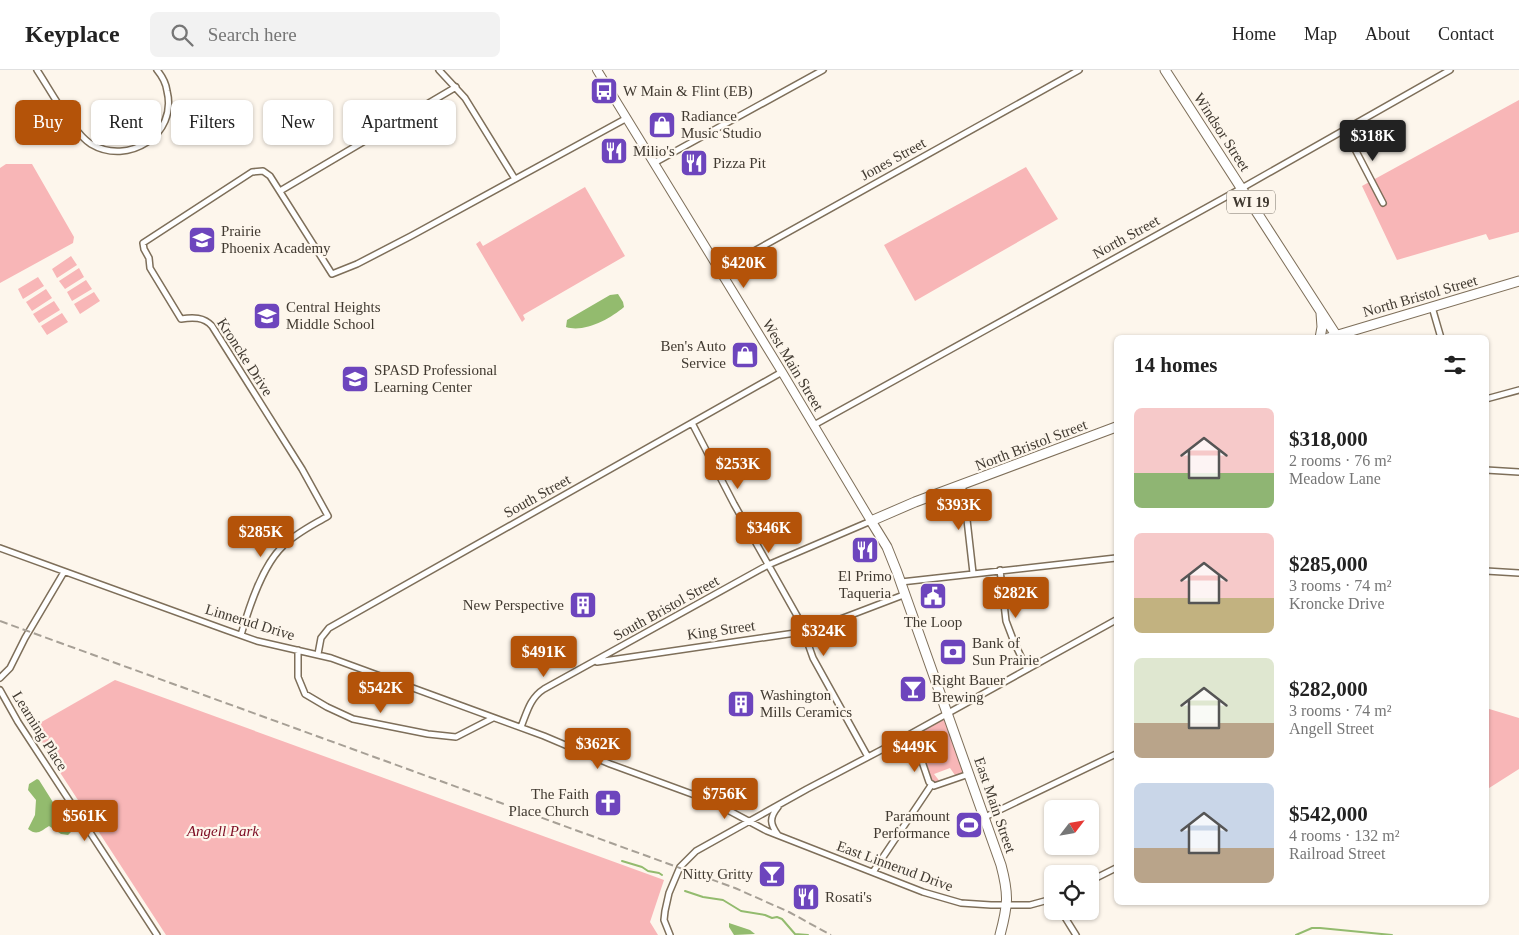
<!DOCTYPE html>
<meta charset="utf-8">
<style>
:root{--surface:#fff;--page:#f2f2f2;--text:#222;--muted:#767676;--line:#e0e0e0;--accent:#b45309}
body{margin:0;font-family:"Times New Roman",serif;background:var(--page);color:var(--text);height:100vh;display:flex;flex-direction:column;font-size:19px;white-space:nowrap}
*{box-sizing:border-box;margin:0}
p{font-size:16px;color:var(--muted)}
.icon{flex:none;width:28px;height:28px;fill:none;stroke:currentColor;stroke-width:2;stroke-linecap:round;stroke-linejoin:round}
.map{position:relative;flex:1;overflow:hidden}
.sheet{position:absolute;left:1114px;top:265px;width:375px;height:570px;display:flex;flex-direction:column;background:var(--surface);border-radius:8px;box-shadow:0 1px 4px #0004}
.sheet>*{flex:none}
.guide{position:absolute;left:15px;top:30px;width:475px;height:45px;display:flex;gap:10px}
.needle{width:32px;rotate:59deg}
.controls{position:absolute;left:1044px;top:730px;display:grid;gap:10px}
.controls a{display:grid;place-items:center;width:55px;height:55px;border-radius:8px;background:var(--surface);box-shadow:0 1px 4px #0004;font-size:25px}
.price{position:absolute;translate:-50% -42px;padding:0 11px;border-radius:5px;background:var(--accent);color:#fff;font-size:16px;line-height:32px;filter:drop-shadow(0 1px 2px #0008)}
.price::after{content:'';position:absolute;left:50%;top:30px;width:15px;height:11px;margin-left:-8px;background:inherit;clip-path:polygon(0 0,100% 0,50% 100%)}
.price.on{background:#222;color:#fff}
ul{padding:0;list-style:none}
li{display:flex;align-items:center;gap:15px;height:125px;padding:0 20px}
li span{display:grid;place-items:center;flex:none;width:140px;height:100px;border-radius:8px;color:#555}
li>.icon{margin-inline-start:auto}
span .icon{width:60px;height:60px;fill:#fffc;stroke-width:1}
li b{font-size:21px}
h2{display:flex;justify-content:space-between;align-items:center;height:60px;padding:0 20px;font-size:21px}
.pill{padding:0 18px;border-radius:8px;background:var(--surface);box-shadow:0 1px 4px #0004;font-size:18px;line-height:45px}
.pill.on{background:var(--accent);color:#fff}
header{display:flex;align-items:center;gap:30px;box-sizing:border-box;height:70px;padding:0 25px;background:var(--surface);border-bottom:1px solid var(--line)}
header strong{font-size:24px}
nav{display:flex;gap:28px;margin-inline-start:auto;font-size:18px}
.search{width:350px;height:45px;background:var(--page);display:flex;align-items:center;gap:12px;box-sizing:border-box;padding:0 18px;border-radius:8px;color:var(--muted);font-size:19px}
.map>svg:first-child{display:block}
.green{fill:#f8b6b7}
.water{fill:#93bb6e}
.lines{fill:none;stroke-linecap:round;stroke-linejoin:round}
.stream{stroke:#93bb6e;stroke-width:2}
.street-casing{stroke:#7e6f5a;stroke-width:8}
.secondary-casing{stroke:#7e6f5a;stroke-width:10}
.primary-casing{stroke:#7e6f5a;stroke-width:11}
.street{stroke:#fff;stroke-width:5}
.secondary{stroke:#fff;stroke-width:8}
.primary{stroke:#fff;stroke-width:9}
.rail{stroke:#a7a096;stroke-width:2;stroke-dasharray:8 4;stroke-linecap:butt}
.labels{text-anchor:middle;stroke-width:4.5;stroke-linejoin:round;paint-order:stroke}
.shield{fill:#fdf6ec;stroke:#797269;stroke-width:1}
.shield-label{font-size:14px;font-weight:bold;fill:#413a31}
.poi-label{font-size:15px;fill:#413a31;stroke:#fdf6ec;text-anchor:start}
.street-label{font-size:15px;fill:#413a31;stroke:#fdf6ec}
.park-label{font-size:15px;font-style:italic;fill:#7c0b22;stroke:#fdf6ec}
</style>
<header>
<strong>Keyplace</strong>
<div class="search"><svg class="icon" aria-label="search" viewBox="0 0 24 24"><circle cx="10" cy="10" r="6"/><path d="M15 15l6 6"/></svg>Search here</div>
<nav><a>Home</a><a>Map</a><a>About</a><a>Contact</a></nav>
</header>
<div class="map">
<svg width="1519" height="865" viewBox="0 0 1519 865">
<rect width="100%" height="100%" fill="#fdf6ec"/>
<path class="green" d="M1519,30V162L1489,170L1486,164L1397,190L1362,116Z
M6,94H32L74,167L73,173L0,213V98Z
M1026,97L1058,149L915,231L884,175Z
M585,117L625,186L523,245L525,249L522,252L476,174L480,171L483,176Z
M71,186L77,195L57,208L52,199Z
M79,198L84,207L65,219L59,211Z
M38,207L44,216L23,229L18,219Z
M86,210L92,219L72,231L67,222Z
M46,219L52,228L32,241L26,232Z
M94,222L100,231L80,244L74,234Z
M54,231L60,240L39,253L33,244Z
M62,243L68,252L47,265L41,256Z
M115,610L664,810L650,852L658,865H166L31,658Z
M1486,638L1519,648V699L1486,720Z
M948,642L969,704L957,708L950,698L934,704L941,713L932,714L911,664Z"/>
<path class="water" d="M618,224L623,232L624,237C610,249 584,263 566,257L567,250L610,225Z
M37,709L39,710L56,737L58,738L62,736L66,743L65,748L71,762L68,765L61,764L49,756C41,761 37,766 28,759L35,745L36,730L28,720L29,714Z
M729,853L750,860L755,864L734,865L729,857Z"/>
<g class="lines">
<path class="stream" d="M622,791L642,797L648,801L659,803L662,805
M685,821L703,827L723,830L741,841L765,845L772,848L777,847L782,849L795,864L808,865
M1296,865L1312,858H1320L1392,865"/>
<g class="street-casing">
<path id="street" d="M37,0C49,18 74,64 91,74C128,96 178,65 167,21C166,13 162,6 157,0
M439,0L465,28L515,109
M1345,60L1383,133
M654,93L823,0
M280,121L456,17
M720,200L1079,0
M1432,237L1441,268
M1486,329L1519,320
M692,353L734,434L800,551L813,588L868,687
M814,355L1242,118L1450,0
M1486,400L1519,402
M962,415L964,423L973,503
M0,478L226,560L257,571L331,588L544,666L610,694L711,731L767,761L923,822L961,833L991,835H1030L1052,829
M1000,500L1006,551L1014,572L1027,599
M1486,501L1519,503
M901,512L1116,488
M241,565C249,537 262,496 283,476C296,463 313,455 328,446L302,399L212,256C204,247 193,247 181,249L150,198L149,188L144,179L143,173L252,102L263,101L270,106L332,204L357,194L411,166L627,48
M298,580V607L305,624L327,637L353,649L428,664L456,667L493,648
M318,584L321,568L329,558L782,302
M597,592L809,561L906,524
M0,608L10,598L25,568L64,502
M0,620L18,652L157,865
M521,657C527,642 530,628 544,619L768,495L871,451
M911,664L915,671L929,712L934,716L969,704
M778,737C769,748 770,754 778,765
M985,747L1116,684
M873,802L932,714
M1090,811L1116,798
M1061,841L1076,865
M670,865L664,850L665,841L669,823L680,797L696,781L807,719L887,677L1116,550"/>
</g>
<g class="secondary-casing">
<path id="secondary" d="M597,0L782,302L871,451"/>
</g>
<g class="primary-casing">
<path id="primary" d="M1165,0L1336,265
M1320,268L1322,257L1321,243
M1328,268L1519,211
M1000,865C1008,835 1009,825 1001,795L897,502L887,477L871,451L915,432L1116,357"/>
</g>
<use href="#street" class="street"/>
<use href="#secondary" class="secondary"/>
<use href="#primary" class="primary"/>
<path class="rail" d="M0,551L735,818L789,842L831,865"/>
</g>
<defs>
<g id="bus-square" transform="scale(1.4375)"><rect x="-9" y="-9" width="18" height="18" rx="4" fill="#6d45bd" stroke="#fdf6ec"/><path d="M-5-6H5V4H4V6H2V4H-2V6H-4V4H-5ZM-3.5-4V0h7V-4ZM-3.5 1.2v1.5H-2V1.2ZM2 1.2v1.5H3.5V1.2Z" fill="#fff"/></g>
<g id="shop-square" transform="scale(1.4375)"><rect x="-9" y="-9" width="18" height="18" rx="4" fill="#6d45bd" stroke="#fdf6ec"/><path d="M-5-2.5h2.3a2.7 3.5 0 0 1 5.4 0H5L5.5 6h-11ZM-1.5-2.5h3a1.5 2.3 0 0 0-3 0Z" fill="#fff"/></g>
<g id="restaurant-square" transform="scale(1.4375)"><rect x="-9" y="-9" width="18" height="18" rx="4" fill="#6d45bd" stroke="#fdf6ec"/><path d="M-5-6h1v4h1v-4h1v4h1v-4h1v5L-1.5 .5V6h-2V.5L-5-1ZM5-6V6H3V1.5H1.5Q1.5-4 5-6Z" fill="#fff"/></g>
<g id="school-square" transform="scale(1.4375)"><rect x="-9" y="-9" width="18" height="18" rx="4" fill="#6d45bd" stroke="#fdf6ec"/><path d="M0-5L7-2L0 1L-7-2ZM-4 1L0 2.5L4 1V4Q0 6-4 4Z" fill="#fff"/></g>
<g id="civic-square" transform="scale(1.4375)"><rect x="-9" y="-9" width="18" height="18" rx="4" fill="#6d45bd" stroke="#fdf6ec"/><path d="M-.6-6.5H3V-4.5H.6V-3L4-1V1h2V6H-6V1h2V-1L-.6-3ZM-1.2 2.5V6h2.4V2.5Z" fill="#fff"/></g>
<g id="building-square" transform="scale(1.4375)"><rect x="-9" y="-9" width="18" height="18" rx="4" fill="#6d45bd" stroke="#fdf6ec"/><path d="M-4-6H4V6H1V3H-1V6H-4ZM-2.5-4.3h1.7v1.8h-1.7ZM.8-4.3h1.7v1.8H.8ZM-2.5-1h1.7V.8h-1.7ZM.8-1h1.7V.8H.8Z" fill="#fff"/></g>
<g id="bank-square" transform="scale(1.4375)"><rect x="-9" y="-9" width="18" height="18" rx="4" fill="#6d45bd" stroke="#fdf6ec"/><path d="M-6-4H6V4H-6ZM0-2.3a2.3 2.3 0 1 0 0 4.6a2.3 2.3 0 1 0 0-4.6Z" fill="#fff"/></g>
<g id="bar-square" transform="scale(1.4375)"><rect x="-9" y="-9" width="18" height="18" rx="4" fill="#6d45bd" stroke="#fdf6ec"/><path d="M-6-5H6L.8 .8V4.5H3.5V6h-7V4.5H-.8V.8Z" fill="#fff"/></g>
<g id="church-square" transform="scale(1.4375)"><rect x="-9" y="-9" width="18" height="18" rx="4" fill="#6d45bd" stroke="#fdf6ec"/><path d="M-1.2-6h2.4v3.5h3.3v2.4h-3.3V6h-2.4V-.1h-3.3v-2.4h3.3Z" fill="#fff"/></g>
<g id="stadium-square" transform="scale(1.4375)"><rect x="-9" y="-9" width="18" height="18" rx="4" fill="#6d45bd" stroke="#fdf6ec"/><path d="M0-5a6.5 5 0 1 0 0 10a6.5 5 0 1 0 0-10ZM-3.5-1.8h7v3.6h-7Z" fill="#fff"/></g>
</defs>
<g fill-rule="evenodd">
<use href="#bus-square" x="604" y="21"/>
<use href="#shop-square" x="662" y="55"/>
<use href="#restaurant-square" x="614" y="81"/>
<use href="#restaurant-square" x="694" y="93"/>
<use href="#school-square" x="202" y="170"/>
<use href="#school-square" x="267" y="246"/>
<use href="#shop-square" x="745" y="285"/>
<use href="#school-square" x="355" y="309"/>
<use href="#restaurant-square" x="865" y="480"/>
<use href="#civic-square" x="933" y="526"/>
<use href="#building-square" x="583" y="535"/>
<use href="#bank-square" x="953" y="582"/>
<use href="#bar-square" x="913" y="619"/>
<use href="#building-square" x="741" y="634"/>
<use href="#church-square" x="608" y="733"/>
<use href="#stadium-square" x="969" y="755"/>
<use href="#bar-square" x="772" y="804"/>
<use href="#restaurant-square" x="806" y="827"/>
</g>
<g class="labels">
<rect class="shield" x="1227" y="120.5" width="48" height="23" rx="4"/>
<g class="shield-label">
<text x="1251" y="137">WI 19</text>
</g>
<g class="poi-label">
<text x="623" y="26">W Main &amp; Flint (EB)</text>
<text x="681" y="51">Radiance<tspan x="681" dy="17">Music Studio</tspan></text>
<text x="633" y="86">Milio's</text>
<text x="713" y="98">Pizza Pit</text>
<text x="221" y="166">Prairie<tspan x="221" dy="17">Phoenix Academy</tspan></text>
<text x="286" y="242">Central Heights<tspan x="286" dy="17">Middle School</tspan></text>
<text x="726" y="281" text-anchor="end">Ben's Auto<tspan x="726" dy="17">Service</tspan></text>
<text x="374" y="305">SPASD Professional<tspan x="374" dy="17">Learning Center</tspan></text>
<text x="865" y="511" text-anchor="middle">El Primo<tspan x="865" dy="17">Taqueria</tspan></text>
<text x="564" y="540" text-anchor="end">New Perspective</text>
<text x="933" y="557" text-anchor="middle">The Loop</text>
<text x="972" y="578">Bank of<tspan x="972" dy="17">Sun Prairie</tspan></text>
<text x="932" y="615">Right Bauer<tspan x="932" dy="17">Brewing</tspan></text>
<text x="760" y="630">Washington<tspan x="760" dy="17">Mills Ceramics</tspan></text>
<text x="589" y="729" text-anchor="end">The Faith<tspan x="589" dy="17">Place Church</tspan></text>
<text x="950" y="751" text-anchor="end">Paramount<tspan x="950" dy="17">Performance</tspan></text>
<text x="753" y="809" text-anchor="end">Nitty Gritty</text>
<text x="825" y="832">Rosati's</text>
</g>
<g class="street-label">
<text transform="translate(1222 62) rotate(57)" y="5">Windsor Street</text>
<text transform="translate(893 89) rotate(-29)" y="5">Jones Street</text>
<text transform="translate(1126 167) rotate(-29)" y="5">North Street</text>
<text transform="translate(1420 226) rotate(-16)" y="5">North Bristol Street</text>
<text transform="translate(245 287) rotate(57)" y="5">Kroncke Drive</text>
<text transform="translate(793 295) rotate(59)" y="5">West Main Street</text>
<text transform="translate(1031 375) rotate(-21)" y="5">North Bristol Street</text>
<text transform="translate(537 426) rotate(-29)" y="5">South Street</text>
<text transform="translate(666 538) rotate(-29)" y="5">South Bristol Street</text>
<text transform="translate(250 552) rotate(17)" y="5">Linnerud Drive</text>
<text transform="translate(721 560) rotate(-8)" y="5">King Street</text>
<text transform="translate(40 661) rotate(58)" y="5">Learning Place</text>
<text transform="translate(995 735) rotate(71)" y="5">East Main Street</text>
<text transform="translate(895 796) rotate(20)" y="5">East Linnerud Drive</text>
</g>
<g class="park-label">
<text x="223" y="766">Angell Park</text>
</g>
</g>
</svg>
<div class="controls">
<a><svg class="needle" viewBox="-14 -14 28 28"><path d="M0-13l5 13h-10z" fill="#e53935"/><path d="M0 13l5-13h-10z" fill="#767676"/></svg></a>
<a><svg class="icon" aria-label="locate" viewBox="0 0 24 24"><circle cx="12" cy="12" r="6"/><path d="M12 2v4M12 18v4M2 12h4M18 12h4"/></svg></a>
</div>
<b class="price on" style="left:1373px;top:92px">$318K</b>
<b class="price" style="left:744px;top:219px">$420K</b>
<b class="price" style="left:738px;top:420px">$253K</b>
<b class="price" style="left:959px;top:461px">$393K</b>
<b class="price" style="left:769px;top:484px">$346K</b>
<b class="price" style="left:261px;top:488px">$285K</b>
<b class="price" style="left:1016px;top:549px">$282K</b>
<b class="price" style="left:824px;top:587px">$324K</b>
<b class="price" style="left:544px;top:608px">$491K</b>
<b class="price" style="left:381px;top:644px">$542K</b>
<b class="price" style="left:598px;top:700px">$362K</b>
<b class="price" style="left:915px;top:703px">$449K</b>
<b class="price" style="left:725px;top:750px">$756K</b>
<b class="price" style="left:85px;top:772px">$561K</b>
<div class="guide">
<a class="pill on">Buy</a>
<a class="pill">Rent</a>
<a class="pill">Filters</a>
<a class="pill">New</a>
<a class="pill">Apartment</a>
</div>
<section class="sheet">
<h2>14 homes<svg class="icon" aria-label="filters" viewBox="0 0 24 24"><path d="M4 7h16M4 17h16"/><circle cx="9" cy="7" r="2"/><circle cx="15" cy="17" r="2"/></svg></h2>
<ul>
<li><span style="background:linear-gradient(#f6c9c9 65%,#8fb573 0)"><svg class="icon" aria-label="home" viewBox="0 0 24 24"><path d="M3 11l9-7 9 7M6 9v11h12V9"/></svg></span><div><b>$318,000</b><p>2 rooms · 76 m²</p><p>Meadow Lane</p></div></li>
<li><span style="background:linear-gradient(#f6c9c9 65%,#c2b280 0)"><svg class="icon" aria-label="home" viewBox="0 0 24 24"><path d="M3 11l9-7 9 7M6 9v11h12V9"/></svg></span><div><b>$285,000</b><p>3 rooms · 74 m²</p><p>Kroncke Drive</p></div></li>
<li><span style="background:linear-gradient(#dfe7d0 65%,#b9a48a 0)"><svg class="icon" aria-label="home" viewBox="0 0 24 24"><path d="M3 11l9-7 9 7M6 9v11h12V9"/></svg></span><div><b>$282,000</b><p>3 rooms · 74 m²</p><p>Angell Street</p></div></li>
<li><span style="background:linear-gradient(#c9d6e8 65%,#b9a48a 0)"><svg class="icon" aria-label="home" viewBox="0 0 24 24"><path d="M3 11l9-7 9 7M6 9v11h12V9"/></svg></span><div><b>$542,000</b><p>4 rooms · 132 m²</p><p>Railroad Street</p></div></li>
</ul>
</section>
</div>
